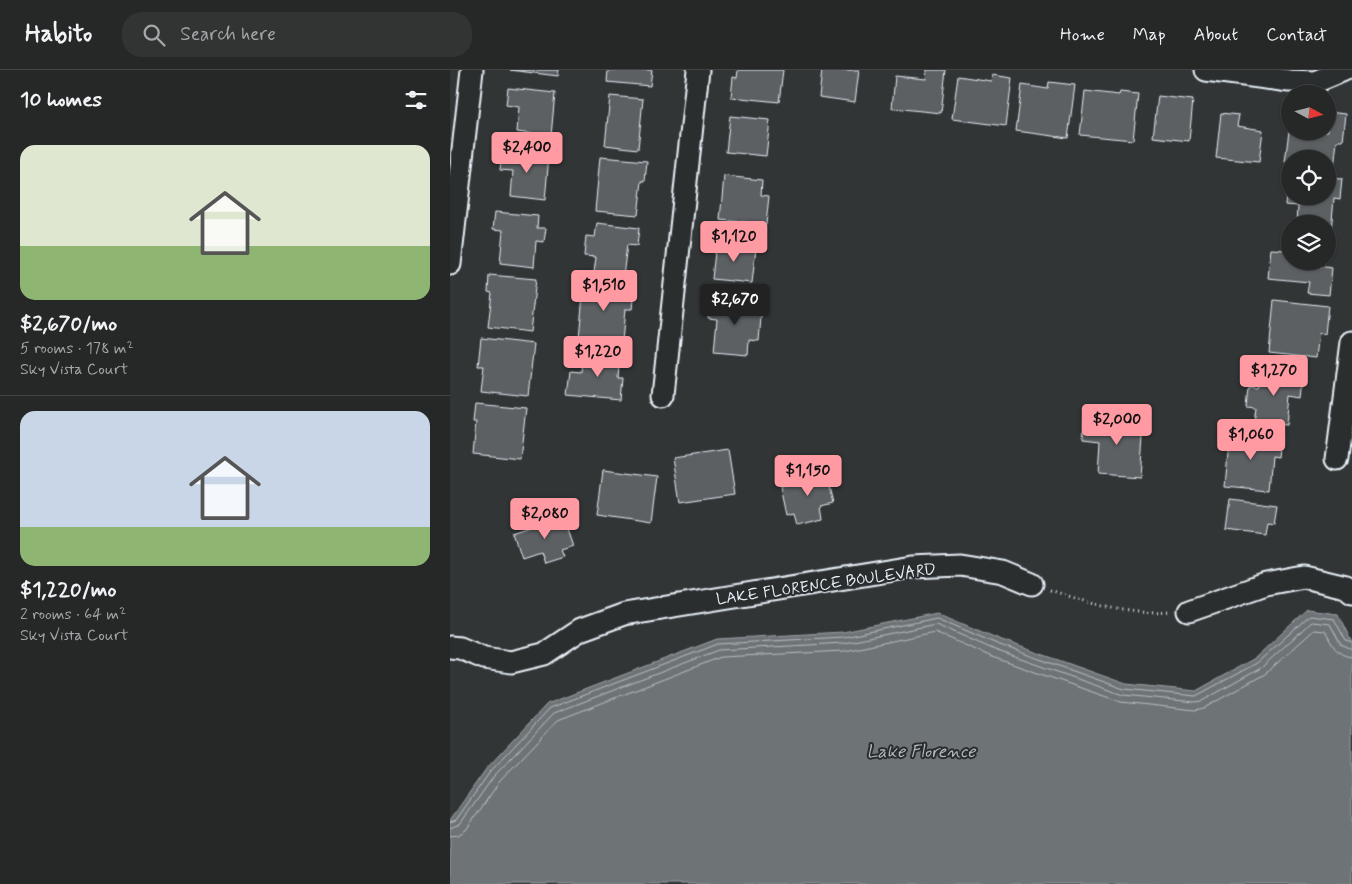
<!DOCTYPE html>
<meta charset="utf-8">
<style>
:root{--surface:#262828;--page:#323434;--text:#f1f3f6;--muted:#a4a6a8;--line:#424445;--accent:#ff9aa2}
body{margin:0;font-family:Mynerve,sans-serif;background:var(--page);color:var(--text);height:100vh;display:flex;flex-direction:column;font-size:19px;white-space:nowrap}
*{box-sizing:border-box;margin:0}
p{font-size:16px;color:var(--muted)}
.icon{flex:none;width:28px;height:28px;fill:none;stroke:currentColor;stroke-width:2;stroke-linecap:round;stroke-linejoin:round}
.map{position:relative;flex:1;overflow:hidden}
.side{display:flex;flex-direction:column;background:var(--surface);width:450px}
.side>*{flex:none}
.needle{width:32px;rotate:97deg}
.buttons{position:absolute;left:831px;top:15px;display:grid;gap:10px}
.buttons a{display:grid;place-items:center;width:55px;height:55px;border-radius:50%;background:var(--surface);box-shadow:0 1px 4px #0004,0 0 0 1px var(--line);font-size:25px}
.price{position:absolute;translate:-50% -42px;padding:0 11px;border-radius:5px;background:var(--accent);color:#111;font-size:16px;line-height:32px;filter:drop-shadow(0 1px 2px #0008)}
.price::after{content:'';position:absolute;left:50%;top:30px;width:15px;height:11px;margin-left:-8px;background:inherit;clip-path:polygon(0 0,100% 0,50% 100%)}
.price.selected{background:#222;color:#fff}
ul{padding:0;list-style:none}
li{display:grid;align-content:center;gap:10px;height:265px;padding:0 20px}
li+li{border-top:1px solid var(--line)}
li span{display:grid;place-items:center;height:155px;border-radius:15px;color:#555}
li>.icon{margin-inline-start:auto}
span .icon{width:90px;height:90px;fill:#fffc;stroke-width:1}
li b{font-size:21px}
h2{display:flex;justify-content:space-between;align-items:center;height:60px;padding:0 20px;font-size:21px}
header{display:flex;align-items:center;gap:30px;box-sizing:border-box;height:70px;padding:0 25px;background:var(--surface);border-bottom:1px solid var(--line)}
header strong{font-size:24px}
nav{display:flex;gap:28px;margin-inline-start:auto;font-size:18px}
.search{width:350px;height:45px;background:var(--page);display:flex;align-items:center;gap:12px;box-sizing:border-box;padding:0 18px;border-radius:20px;color:var(--muted);font-size:19px}
main{display:flex;flex:1;min-height:0}
.map>svg:first-child{display:block}
.water{fill:#6e7376;stroke:#9fa5aa}
.lines{fill:none;stroke-linecap:round;stroke-linejoin:round}
.shore{stroke:#b7bfc4;stroke-width:1}
.building{fill:#5c6063;stroke:#e8f1f8}
.minor-casing{stroke:#e8f1f8;stroke-width:25}
.path{stroke:#e8f1f8;stroke-width:3;stroke-dasharray:1 4;stroke-linecap:butt}
.minor{stroke:#2a2d2e;stroke-width:21}
.labels{text-anchor:middle;stroke-width:4;stroke-linejoin:round;paint-order:stroke}
.street-label{font-size:16px;fill:#e8f1f8;stroke:#2a2d2e}
.water-label{font-size:18px;font-style:italic;fill:#b1b8be;stroke:#2a2d2e}
</style>
<header>
<strong>Habito</strong>
<div class="search"><svg class="icon" aria-label="search" viewBox="0 0 24 24"><circle cx="10" cy="10" r="6"/><path d="M15 15l6 6"/></svg>Search here</div>
<nav><a>Home</a><a>Map</a><a>About</a><a>Contact</a></nav>
</header>
<main>
<section class="side">
<h2>10 homes<svg class="icon" aria-label="filters" viewBox="0 0 24 24"><path d="M4 7h16M4 17h16"/><circle cx="9" cy="7" r="2"/><circle cx="15" cy="17" r="2"/></svg></h2>
<ul>
<li><span style="background:linear-gradient(#dfe7d0 65%,#8fb573 0)"><svg class="icon" aria-label="home" viewBox="0 0 24 24"><path d="M3 11l9-7 9 7M6 9v11h12V9"/></svg></span><div><b>$2,670/mo</b><p>5 rooms · 178 m²</p><p>Sky Vista Court</p></div></li>
<li><span style="background:linear-gradient(#c9d6e8 75%,#8fb573 0)"><svg class="icon" aria-label="home" viewBox="0 0 24 24"><path d="M3 11l9-7 9 7M6 9v11h12V9"/></svg></span><div><b>$1,220/mo</b><p>2 rooms · 64 m²</p><p>Sky Vista Court</p></div></li>
</ul>
</section>
<div class="map">
<svg width="902" height="814" viewBox="0 0 902 814">
<rect width="100%" height="100%" fill="#323536"/>
<filter id="ink" filterUnits="userSpaceOnUse"><feTurbulence type="fractalNoise" baseFrequency=".02" numOctaves="2"/><feDisplacementMap in="SourceGraphic" scale="10" xChannelSelector="R" yChannelSelector="G"/><feConvolveMatrix kernelMatrix="1 2 1 2 8 2 1 2 1" color-interpolation-filters="sRGB"/></filter>
<g filter="url(#ink)">
<path class="water" d="M857,540L888,544L902,573V814H0V750L36,699L97,634L267,569L393,562L487,543L549,569L676,614L746,621L805,588Z"/>
<g class="lines">
<path class="shore" d="M0,752L6,750L40,702L100,638L268,574L394,567L487,548L547,574L674,619L746,626L807,593L859,546L884,549L896,571L902,573
M0,758L10,754L44,706L104,643L269,580L394,573L486,554L545,580L673,625L745,632L752,631L811,598L861,552L880,554L891,575L902,580
M0,766L8,765L16,760L50,711L108,650L271,587L395,581L485,562L542,587L671,632L745,640L754,638L815,604L864,560L875,561C882,574 886,586 902,587"/>
</g>
<path class="building" d="M60,0H109L108,6Z
M158,0H202L200,16L157,12Z
M288,0H333L329,32L281,27L283,7L287,8Z
M372,0H409L405,32L369,27Z
M477,0H496L491,43L442,38L445,6L476,9Z
M542,5L562,8L556,56L502,49L508,6L541,11Z
M599,12L625,15L618,68L566,61L572,15L598,19Z
M58,18L105,23L101,66L67,62L69,37L56,35Z
M635,21L669,25L670,22L688,24L683,70L630,65Z
M160,26L193,29L188,79L155,75Z
M708,26L743,30L739,71L703,67Z
M878,42L896,44L893,71H887L884,98L878,97V89H840V93L835,92L840,53V61H878Z
M771,43L789,45L787,56L813,60L809,92L766,88Z
M280,46L320,50L316,86L276,82Z
M52,82L99,86L95,130L61,126L63,101L50,100Z
M150,87L197,91L195,111H192L188,145L145,141Z
M838,104H840V126H878V108L892,109L890,129L884,128L881,161L878,160V154H847L848,136L835,135Z
M274,106L312,110L311,125L319,126L316,154L270,150Z
M45,142L88,146L87,158H96L94,172L86,171L84,197L50,193L53,160L43,159Z
M147,153L189,158L187,176L177,175L173,206L144,203L146,187L134,186L136,166L145,167Z
M837,166H840V191H869L868,196L882,198L879,225L857,223L859,212L818,208L821,179L836,180Z
M266,173L306,178L302,213L262,209Z
M39,205L86,209L80,262L38,257L42,223L38,222Z
M134,214L184,220L182,239H175L172,272L129,268Z
M824,230L878,236L875,264L869,263L866,288L819,283Z
M260,231L312,236L309,271L299,270L298,285L264,282L267,249L258,248Z
M31,268L84,274L78,326L31,321L34,296H28Z
M149,282L170,284L168,308H173L171,330L118,325L121,301L131,302L132,290L148,291Z
M810,302L854,307L852,326L840,324L837,355L804,352L806,337L798,336L800,315L809,316Z
M25,333L76,338L70,389L23,384L26,352H23Z
M634,349L694,354L690,407L648,404L650,371L633,369Z
M780,362L830,368L828,387L822,386L819,420L775,416Z
M278,380L285,424L230,432L223,388Z
M374,396L383,433L371,436L373,449L347,455L344,443L336,445L330,417L359,411L356,400Z
M153,400L207,407L201,453L147,445Z
M780,429L827,435L824,453L817,452L815,465L776,460Z
M113,447L123,476L110,480L113,487L94,493L90,481L72,487L64,463Z"/>
<g class="lines">
<g class="minor-casing">
<path id="minor" d="M756,0L839,11L865,12L894,0
M0,194L22,0
M213,325L248,0
M887,389L902,272
M739,541L816,514L854,507L896,517L902,522
M0,577L10,578L34,588L61,592L94,584L130,560L174,544L463,497L510,495L553,502L582,514"/>
</g>
<path class="path" d="M600,520C640,533 679,546 721,542"/>
<use href="#minor" class="minor"/>
</g>
</g>
<g class="labels">
<g class="street-label">
<text transform="translate(376 513) rotate(-8)" y="6">LAKE FLORENCE BOULEVARD</text>
</g>
<g class="water-label">
<text x="471" y="687">Lake Florence</text>
</g>
</g>
</svg>
<div class="buttons">
<a><svg class="needle" viewBox="-14 -14 28 28"><path d="M0-13l5 13h-10z" fill="#e53935"/><path d="M0 13l5-13h-10z" fill="#a4a6a8"/></svg></a>
<a><svg class="icon" aria-label="locate" viewBox="0 0 24 24"><circle cx="12" cy="12" r="6"/><path d="M12 2v4M12 18v4M2 12h4M18 12h4"/></svg></a>
<a><svg class="icon" aria-label="layers" viewBox="0 0 24 24"><path d="M12 4l9 5-9 5-9-5zM3 14l9 5 9-5"/></svg></a>
</div>
<b class="price" style="left:77px;top:104px">$2,400</b>
<b class="price" style="left:284px;top:193px">$1,120</b>
<b class="price" style="left:154px;top:242px">$1,510</b>
<b class="price selected" style="left:285px;top:256px">$2,670</b>
<b class="price" style="left:148px;top:308px">$1,220</b>
<b class="price" style="left:824px;top:327px">$1,270</b>
<b class="price" style="left:667px;top:376px">$2,000</b>
<b class="price" style="left:801px;top:391px">$1,060</b>
<b class="price" style="left:358px;top:427px">$1,150</b>
<b class="price" style="left:95px;top:470px">$2,080</b>
</div>
</main>
